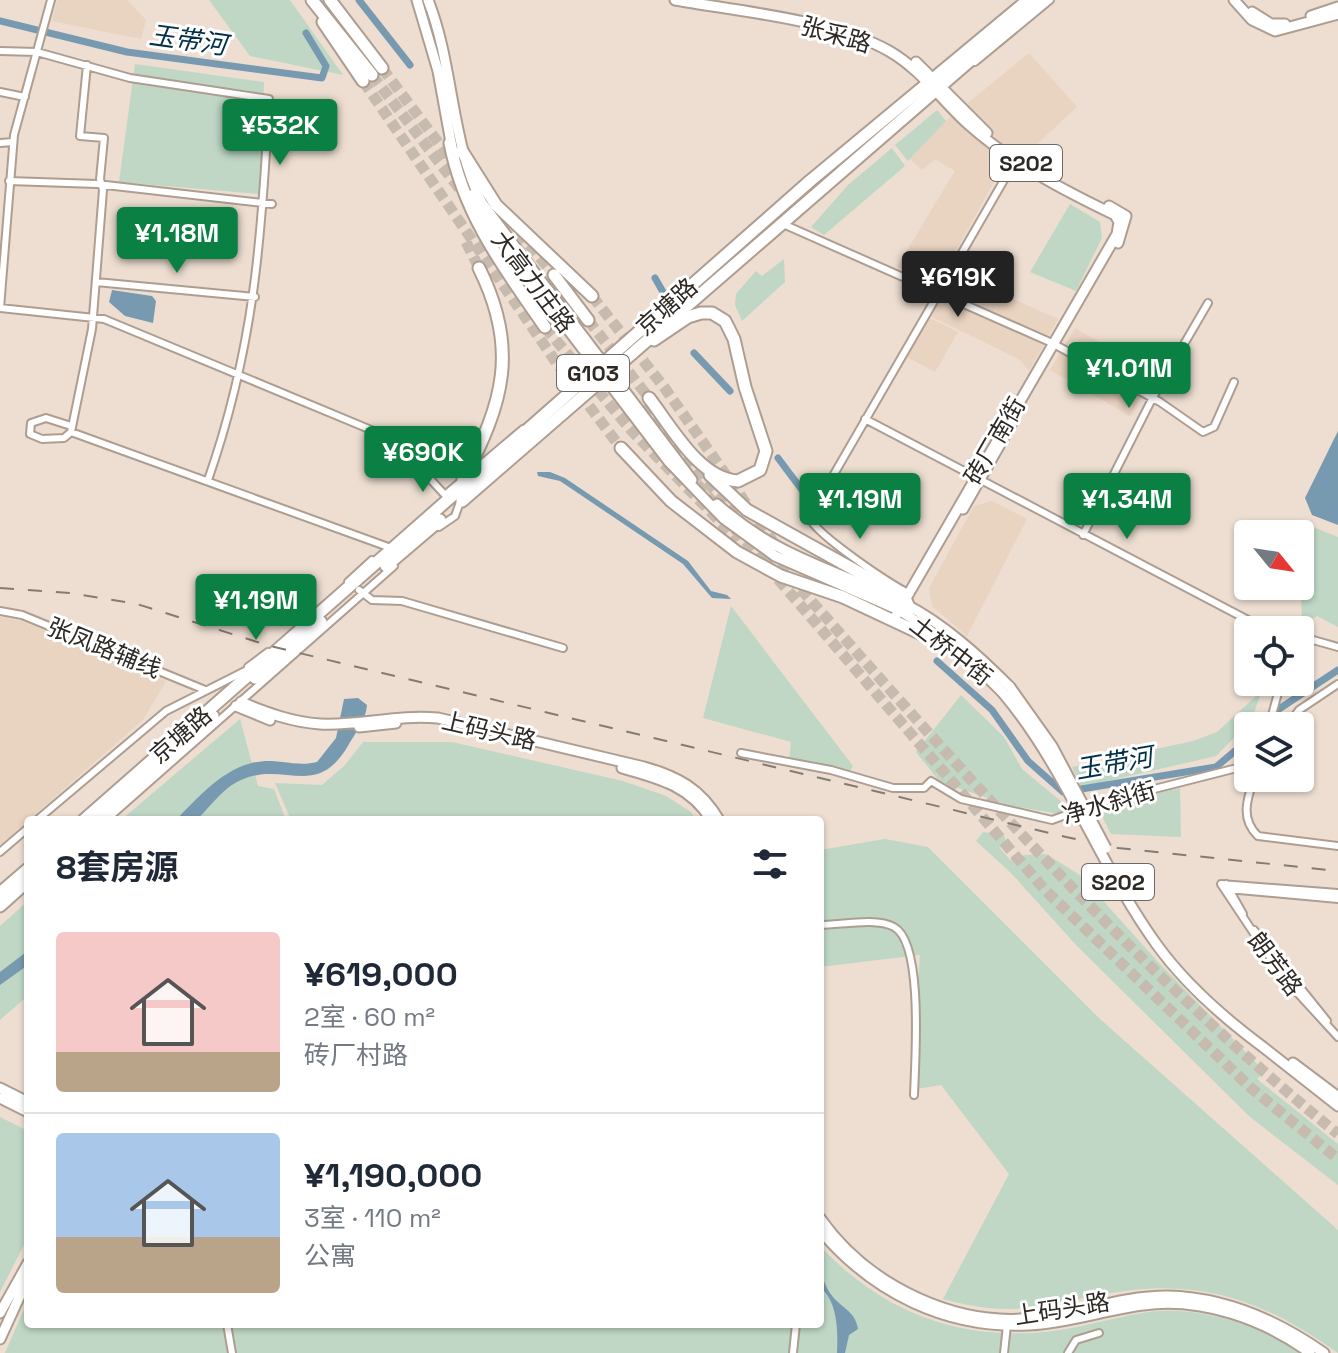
<!DOCTYPE html>
<html lang="zh">
<meta charset="utf-8">
<style>
:root{--surface:#fff;--page:#f2f2f3;--text:#1f2937;--muted:#747a83;--line:#e0e1e3;--accent:#0b8043}
body{margin:0;font-family:"Space Grotesk","Noto Sans SC",sans-serif;background:var(--page);color:var(--text);height:100vh;display:flex;flex-direction:column;font-size:30px;white-space:nowrap}
*{box-sizing:border-box;margin:0}
p{font-size:26px;color:var(--muted)}
.icon{flex:none;width:44px;height:44px;fill:none;stroke:currentColor;stroke-width:2;stroke-linecap:round;stroke-linejoin:round}
.map{position:relative;flex:1;overflow:hidden}
.drawer{position:absolute;left:24px;top:816px;width:800px;height:512px;display:flex;flex-direction:column;background:var(--surface);border-radius:8px;box-shadow:0 2px 6px #0004}
.drawer>*{flex:none}
.needle{width:52px;rotate:120deg}
.buttons{position:absolute;left:1234px;top:520px;display:grid;gap:16px}
.buttons a{display:grid;place-items:center;width:80px;height:80px;border-radius:8px;background:var(--surface);box-shadow:0 2px 6px #0004;font-size:40px}
.price{position:absolute;translate:-50% -68px;padding:0 18px;border-radius:8px;background:var(--accent);color:#fff;font-size:26px;line-height:52px;filter:drop-shadow(0 2px 4px #0008)}
.price::after{content:'';position:absolute;left:50%;top:48px;width:24px;height:18px;margin-left:-12px;background:inherit;clip-path:polygon(0 0,100% 0,50% 100%)}
.price.selected{background:#222;color:#fff}
ul{padding:0;list-style:none}
li{display:flex;align-items:center;gap:24px;height:200px;padding:0 32px}
li+li{border-top:2px solid var(--line)}
li span{display:grid;place-items:center;flex:none;width:224px;height:160px;border-radius:8px;color:#555}
li>.icon{margin-inline-start:auto}
span .icon{width:96px;height:96px;fill:#fffc;stroke-width:1}
li b{font-size:34px}
h2{display:flex;justify-content:space-between;align-items:center;height:96px;padding:0 32px;font-size:34px}
.map>svg:first-child{display:block}
.built{fill:#e9d3c1}
.green{fill:#bfd7c4}
.water{fill:#789ab0}
.lines{fill:none;stroke-linecap:round;stroke-linejoin:round}
.river{stroke:#789ab0;stroke-width:7}
.highway-tunnel{stroke:#c7baae;stroke-width:11;stroke-dasharray:11 5.5;stroke-linecap:butt}
.minor-casing{stroke:#ad9e91;stroke-width:10}
.major-casing{stroke:#ad9e91;stroke-width:13}
.highway-casing{stroke:#ad9e91;stroke-width:15}
.minor{stroke:#fff;stroke-width:6}
.major{stroke:#fff;stroke-width:9}
.highway{stroke:#fff;stroke-width:11}
.rail{stroke:#847b72;stroke-width:2;stroke-dasharray:14 14;stroke-linecap:butt}
.major-bridge-casing{stroke:#ad9e91;stroke-width:13;stroke-linecap:butt}
.major-bridge{stroke:#fff;stroke-width:9}
.labels{text-anchor:middle;stroke-width:6;stroke-linejoin:round;paint-order:stroke}
.shield{fill:#fff;stroke:#6d6966;stroke-width:2}
.shield-label{font-size:22px;font-weight:bold;fill:#2e2924}
.street-label{font-size:24px;fill:#2e2924;stroke:#fff}
.water-label{font-size:26px;font-style:italic;fill:#003048;stroke:#fff}
</style>
<div class="map">
<svg width="1338" height="1353" viewBox="0 0 1338 1353">
<rect width="100%" height="100%" fill="#edded1"/>
<path class="built" d="M57,0H127L146,20L141,39L52,21Z
M1029,53L1077,107L1026,154L1005,162L946,269L1058,319L1029,371L1019,359L930,316L947,288L897,267L955,171L935,159L922,170L910,159L947,120Z
M930,318L958,332L935,372L907,357Z
M1075,328L1154,373L1130,416L1050,370Z
M992,501L1027,519L967,636L932,606L929,588L974,506Z
M0,617L21,621L166,681L143,720L0,845Z"/>
<path class="green" d="M209,0H290L343,75L250,56Z
M135,64L264,82L260,194L119,182Z
M937,110L946,121L908,161L895,145Z
M892,148L905,166L824,235L811,227L848,185Z
M1070,204L1100,222L1102,238L1076,291L1030,272Z
M784,259L785,282L742,321L735,305L736,294L756,271L762,276Z
M1298,521L1338,537V627L1317,616L1306,623L1302,619Z
M731,606L853,766L849,772L789,761L791,742L703,718Z
M961,695L1004,737L1022,769L1063,803L1070,816L1008,805L940,782L916,752Z
M1257,695L1260,696L1251,721L1216,756L1081,787L1072,767L1193,741L1217,732Z
M240,719L258,786L274,789L286,820H121Z
M363,742H452L623,781L666,796L691,812L696,820H291L275,783L322,785L345,765Z
M1180,788L1181,837L1111,834L1097,806Z
M983,832L1004,835L1007,844L999,847L1010,860L1025,855L1046,854L1080,875L1159,963L1265,1072L1257,1079L1338,1144V1185L1250,1117L1076,945L1011,873L976,841Z
M885,839L928,847L1100,1019L1338,1230V1353C1273,1307 1214,1281 1132,1290C1055,1299 1025,1322 943,1299L1009,1174L941,1085L910,1090L920,955L820,967V850Z
M28,901V1002L23,1000L0,1020V926Z
M0,1117L28,1131V1237L0,1292Z
M820,1246C879,1308 947,1337 1033,1333C1070,1331 1106,1319 1142,1313C1193,1304 1257,1323 1299,1353H5L28,1300V1324H820Z"/>
<path class="water" d="M112,290L152,296L156,301L153,323L125,316L109,302Z
M1338,431V525L1312,515L1305,498Z
M537,472H550L565,478L688,561L711,591L727,595L731,599L712,598L683,564L560,481L538,476Z
M358,698L367,705C366,720 356,732 349,744C317,801 285,760 241,780C221,789 212,806 196,820H176C202,793 232,759 272,761C287,762 302,766 317,762L336,738L344,699Z
M28,942V965L0,985V972L25,953Z
M820,1272C824,1281 827,1290 833,1297C843,1309 855,1311 858,1329L849,1335L845,1353H837C838,1331 838,1302 820,1287Z"/>
<g class="lines">
<path class="river" d="M359,0L410,65
M0,21L127,52L322,78L326,66L306,33
M655,278L663,292
M694,353L730,391
M778,458L802,490
M937,661L992,710L1028,761L1063,792L1216,767L1248,740
M1262,726L1279,709L1338,670"/>
<path class="highway-tunnel" d="M382,68L477,194
M372,75L462,192
M363,81L558,365L621,448
M519,232L554,275
M466,242L479,268
M592,296L664,387L776,546
M588,320L649,398
M545,327L631,430L738,540
M642,407L738,518
M686,471L711,500
M735,529L1045,890L1251,1088L1338,1159
M768,552C948,755 1126,963 1338,1134"/>
<g class="minor-casing">
<path id="minor" d="M0,51L37,52L130,78L269,99C262,236 254,349 208,480
M975,62L1050,0
M0,92L25,97
M0,143L13,142
M9,181L97,184L272,204
M783,224L1052,343L1160,402L1203,432L1214,427L1234,382
M96,282L255,297
M0,308L104,319L393,439L445,495
M0,308L14,135L51,0
M865,419L1267,630
M71,426L46,418L31,423L30,434L42,439L64,438L71,432
M71,432L92,329L103,190L100,179L104,138L80,136L87,65
M71,432L391,548
M446,494L523,429
M439,527L455,516L460,502
M1083,535L1152,399L1208,303
M348,582L372,560
M359,590L372,600L402,601L563,648
M908,593C887,582 820,537 810,519L811,514L1015,161
M0,611L22,615L205,690
M1300,644L1313,640L1338,647
M248,667L268,652
M1269,726L1281,682
M1287,726L1299,710L1338,684
M741,753L831,770L893,788H924L931,781L961,799L1052,820L1099,803L1241,767L1248,762
M1254,778C1247,799 1240,819 1258,836L1338,846
M37,820L166,711L255,666
M106,820L394,566
M0,852L28,828
M1226,884L1243,914
M1228,889L1338,899
M1338,893L1221,884L1283,977L1338,1037
M820,925C841,925 876,917 894,927C924,943 915,1062 914,1095
M1254,930L1327,1021
M227,1324L232,1353
M793,1353L796,1324
M1004,1353L1007,1325
M1068,1353L1076,1340L1099,1333"/>
</g>
<g class="major-casing">
<path id="major" d="M417,0L438,71L452,148
M428,0C454,66 450,140 482,203L692,480
M675,0C737,11 835,20 889,51C922,70 941,100 969,125C1013,164 1063,190 1115,215L1119,222L1117,234L894,619
M1234,0L1252,20L1275,31L1338,14
M1252,12L1271,24H1285
M1311,16L1338,7
M916,62L987,133
M471,195L496,235L669,462L723,518L775,556L899,610L925,627L975,665L1003,693
M1109,206L1126,216L1118,243
M717,504C780,560 835,568 905,604C944,624 979,656 1010,687
M963,509L1011,425
M241,702C267,713 292,722 320,724C360,726 398,714 438,718L644,767C677,776 701,789 719,820
M236,706L270,720
M359,727L396,723
M622,768C658,778 691,786 711,820
M1263,1047L1338,1106
M1293,1063L1338,1097
M0,1088L28,1102
M0,1098L28,1112
M820,1218C868,1286 958,1330 1042,1317C1084,1311 1124,1296 1167,1296C1226,1297 1277,1320 1324,1353
M820,1230C873,1293 946,1329 1029,1325C1068,1323 1105,1310 1143,1305C1201,1297 1264,1319 1310,1353
M0,1313L28,1263
M0,1339L28,1278"/>
</g>
<g class="highway-casing">
<path id="highway" d="M312,0L372,75
M330,0L382,68
M323,22L363,81
M450,143C464,215 504,268 545,327
M462,151L496,205L592,296
M554,275L588,320
M649,398C671,426 699,479 738,481L760,470L766,451L745,387L734,339L725,321L712,313H701L688,317L654,340
M621,448L671,501L737,552L781,576L843,597L958,651
M710,475L747,510L905,598L908,605
M463,479C504,403 519,348 479,268
M462,501L1040,0
M386,566L440,520
M255,678L321,622
M84,820L810,181L1028,0
M97,820L213,716
M0,893L28,869
M0,906L28,881"/>
</g>
<use href="#minor" class="minor"/>
<use href="#major" class="major"/>
<use href="#highway" class="highway"/>
<path class="rail" d="M0,588L70,593L137,604L270,646L1066,837L1118,848L1338,871"/>
<g class="major-bridge-casing">
<path id="major-bridge" d="M1010,687L1052,746L1106,848
M1003,693C1067,769 1099,865 1157,945C1186,985 1224,1018 1263,1047"/>
</g>
<use href="#major-bridge" class="major-bridge"/>
</g>
<g class="labels">
<g class="shield">
<rect x="990" y="145" width="72" height="36" rx="6"/>
<rect x="557" y="355" width="72" height="36" rx="6"/>
<rect x="1082" y="864" width="72" height="36" rx="6"/>
</g>
<g class="shield-label">
<text x="1026" y="171">S202</text>
<text x="593" y="381">G103</text>
<text x="1118" y="890">S202</text>
</g>
<g class="street-label">
<text transform="translate(836 35) rotate(16)" y="8">张采路</text>
<text transform="translate(533 282) rotate(53)" y="8">大高力庄路</text>
<text transform="translate(667 307) rotate(-42)" y="8">京塘路</text>
<text transform="translate(995 441) rotate(-60)" y="8">砖厂南街</text>
<text transform="translate(104 648) rotate(22)" y="8">张凤路辅线</text>
<text transform="translate(951 651) rotate(38)" y="8">土桥中街</text>
<text transform="translate(489 731) rotate(13)" y="8">上码头路</text>
<text transform="translate(181 735) rotate(-41)" y="8">京塘路</text>
<text transform="translate(1109 803) rotate(-16)" y="8">净水斜街</text>
<text transform="translate(1275 964) rotate(53)" y="8">朗芳路</text>
<text transform="translate(1062 1309) rotate(-9)" y="8">上码头路</text>
</g>
<g class="water-label">
<text transform="translate(188 40) rotate(8)" y="9">玉带河</text>
<text transform="translate(1114 763) rotate(-10)" y="9">玉带河</text>
</g>
</g>
</svg>
<div class="buttons">
<a><svg class="needle" viewBox="-14 -14 28 28"><path d="M0-13l5 13h-10z" fill="#e53935"/><path d="M0 13l5-13h-10z" fill="#747a83"/></svg></a>
<a><svg class="icon" aria-label="locate" viewBox="0 0 24 24"><circle cx="12" cy="12" r="6"/><path d="M12 2v4M12 18v4M2 12h4M18 12h4"/></svg></a>
<a><svg class="icon" aria-label="layers" viewBox="0 0 24 24"><path d="M12 4l9 5-9 5-9-5zM3 14l9 5 9-5"/></svg></a>
</div>
<b class="price" style="left:280px;top:167px">¥532K</b>
<b class="price" style="left:177px;top:275px">¥1.18M</b>
<b class="price selected" style="left:958px;top:319px">¥619K</b>
<b class="price" style="left:1129px;top:410px">¥1.01M</b>
<b class="price" style="left:423px;top:494px">¥690K</b>
<b class="price" style="left:860px;top:541px">¥1.19M</b>
<b class="price" style="left:1127px;top:541px">¥1.34M</b>
<b class="price" style="left:256px;top:642px">¥1.19M</b>
<section class="drawer">
<h2>8套房源<svg class="icon" aria-label="filters" viewBox="0 0 24 24"><path d="M4 7h16M4 17h16"/><circle cx="9" cy="7" r="2"/><circle cx="15" cy="17" r="2"/></svg></h2>
<ul>
<li><span style="background:linear-gradient(#f6c9c9 75%,#b9a48a 0)"><svg class="icon" aria-label="home" viewBox="0 0 24 24"><path d="M3 11l9-7 9 7M6 9v11h12V9"/></svg></span><div><b>¥619,000</b><p>2室 · 60 m²</p><p>砖厂村路</p></div></li>
<li><span style="background:linear-gradient(#a9c7e8 65%,#b9a48a 0)"><svg class="icon" aria-label="home" viewBox="0 0 24 24"><path d="M3 11l9-7 9 7M6 9v11h12V9"/></svg></span><div><b>¥1,190,000</b><p>3室 · 110 m²</p><p>公寓</p></div></li>
</ul>
</section>
</div>
